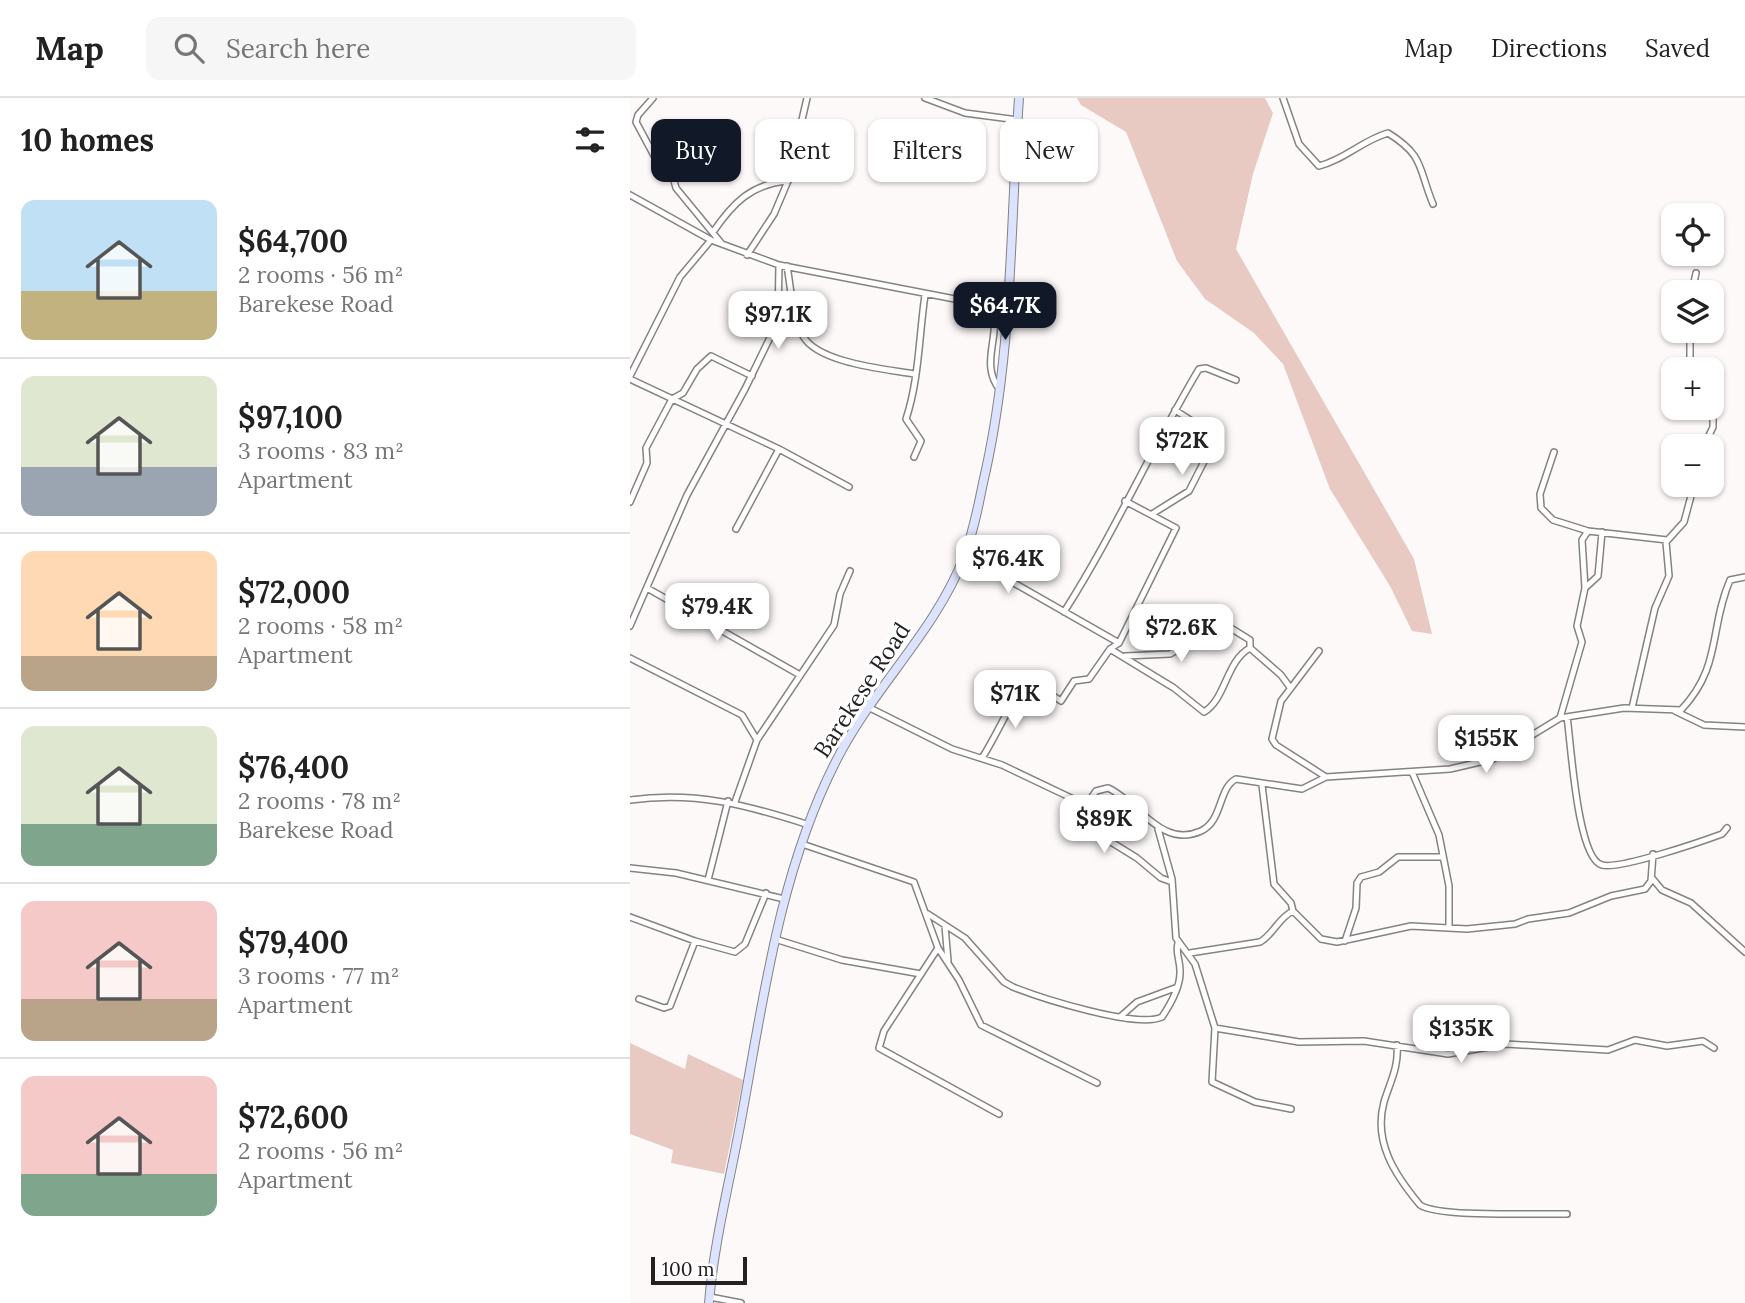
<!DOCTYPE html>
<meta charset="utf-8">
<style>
:root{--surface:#fff;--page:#f6f6f6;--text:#222;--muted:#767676;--line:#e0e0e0;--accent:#111827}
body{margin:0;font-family:Lora,serif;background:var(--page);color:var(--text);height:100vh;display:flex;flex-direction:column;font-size:26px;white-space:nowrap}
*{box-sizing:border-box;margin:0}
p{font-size:23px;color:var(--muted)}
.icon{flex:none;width:38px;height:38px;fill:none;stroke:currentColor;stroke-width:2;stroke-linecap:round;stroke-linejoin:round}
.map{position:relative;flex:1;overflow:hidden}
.side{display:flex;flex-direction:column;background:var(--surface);width:630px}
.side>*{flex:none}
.banner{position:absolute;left:21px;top:21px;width:665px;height:63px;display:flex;gap:14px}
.buttons{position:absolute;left:1031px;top:105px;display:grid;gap:14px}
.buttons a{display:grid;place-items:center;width:63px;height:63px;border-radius:14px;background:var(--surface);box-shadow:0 2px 5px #0004;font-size:35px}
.scale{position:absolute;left:21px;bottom:18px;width:96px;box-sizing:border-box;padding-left:7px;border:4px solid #232121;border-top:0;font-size:19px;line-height:24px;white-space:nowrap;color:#232121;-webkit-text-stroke:5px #fff;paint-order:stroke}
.price{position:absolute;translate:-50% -60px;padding:0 16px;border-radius:14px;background:#fff;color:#222;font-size:23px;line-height:46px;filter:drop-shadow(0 2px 4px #0008)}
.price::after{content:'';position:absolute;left:50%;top:42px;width:21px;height:16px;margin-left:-10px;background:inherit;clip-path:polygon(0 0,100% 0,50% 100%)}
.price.selected{background:var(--accent);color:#fff}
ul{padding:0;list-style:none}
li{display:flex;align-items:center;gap:21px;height:175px;padding:0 21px}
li+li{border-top:2px solid var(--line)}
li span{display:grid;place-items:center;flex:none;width:196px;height:140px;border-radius:14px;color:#555}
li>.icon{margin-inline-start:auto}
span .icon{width:84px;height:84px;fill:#fffc;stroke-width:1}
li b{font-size:30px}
h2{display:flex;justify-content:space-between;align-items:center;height:84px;padding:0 21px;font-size:30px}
.pill{padding:0 24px;border-radius:14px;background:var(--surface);box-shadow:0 2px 5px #0004;font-size:24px;line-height:63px}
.pill.selected{background:var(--accent);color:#fff}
header{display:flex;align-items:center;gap:42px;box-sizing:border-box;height:98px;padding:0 35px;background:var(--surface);border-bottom:2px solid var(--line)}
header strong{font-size:33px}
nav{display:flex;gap:38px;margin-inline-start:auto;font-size:24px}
.search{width:490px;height:63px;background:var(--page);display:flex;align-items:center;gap:18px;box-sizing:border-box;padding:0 24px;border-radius:14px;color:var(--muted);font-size:26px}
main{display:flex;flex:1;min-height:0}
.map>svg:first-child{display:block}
.green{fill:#e8cac2}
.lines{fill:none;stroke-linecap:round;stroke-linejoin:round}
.street-casing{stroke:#868281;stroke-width:8}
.secondary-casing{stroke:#868281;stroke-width:10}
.street{stroke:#fff;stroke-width:5}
.secondary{stroke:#dce3fe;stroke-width:8}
.labels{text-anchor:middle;stroke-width:7;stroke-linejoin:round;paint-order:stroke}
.street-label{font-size:23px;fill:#232121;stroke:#fff}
</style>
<header>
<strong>Map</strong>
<div class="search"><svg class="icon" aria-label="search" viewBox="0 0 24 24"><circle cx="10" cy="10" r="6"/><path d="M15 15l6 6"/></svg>Search here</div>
<nav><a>Map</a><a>Directions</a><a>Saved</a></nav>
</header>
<main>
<section class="side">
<h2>10 homes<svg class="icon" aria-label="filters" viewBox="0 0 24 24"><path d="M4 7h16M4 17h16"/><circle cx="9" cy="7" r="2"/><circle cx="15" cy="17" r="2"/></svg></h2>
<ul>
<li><span style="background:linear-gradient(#bfe0f5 65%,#c2b280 0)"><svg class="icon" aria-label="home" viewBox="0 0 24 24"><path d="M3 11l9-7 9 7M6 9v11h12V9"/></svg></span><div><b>$64,700</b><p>2 rooms · 56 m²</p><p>Barekese Road</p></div></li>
<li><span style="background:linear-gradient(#dfe7d0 65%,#9aa5b1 0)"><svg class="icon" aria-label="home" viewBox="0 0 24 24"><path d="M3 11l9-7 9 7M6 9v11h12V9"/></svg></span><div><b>$97,100</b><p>3 rooms · 83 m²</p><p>Apartment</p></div></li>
<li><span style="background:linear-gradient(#ffd9b3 75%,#b9a48a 0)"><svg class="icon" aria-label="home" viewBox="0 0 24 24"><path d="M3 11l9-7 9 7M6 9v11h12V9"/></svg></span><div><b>$72,000</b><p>2 rooms · 58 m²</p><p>Apartment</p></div></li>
<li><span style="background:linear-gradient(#dfe7d0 70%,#7fa58c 0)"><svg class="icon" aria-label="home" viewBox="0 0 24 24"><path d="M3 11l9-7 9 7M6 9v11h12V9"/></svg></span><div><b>$76,400</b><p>2 rooms · 78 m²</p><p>Barekese Road</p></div></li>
<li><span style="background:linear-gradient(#f6c9c9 70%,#b9a48a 0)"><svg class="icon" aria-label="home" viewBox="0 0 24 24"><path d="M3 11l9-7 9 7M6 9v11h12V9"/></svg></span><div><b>$79,400</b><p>3 rooms · 77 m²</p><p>Apartment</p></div></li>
<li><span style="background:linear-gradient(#f6c9c9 70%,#7fa58c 0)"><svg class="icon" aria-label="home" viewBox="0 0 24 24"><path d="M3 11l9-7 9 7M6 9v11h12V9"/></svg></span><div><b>$72,600</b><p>2 rooms · 56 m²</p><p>Apartment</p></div></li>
</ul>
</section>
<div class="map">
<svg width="1115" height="1205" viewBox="0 0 1115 1205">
<rect width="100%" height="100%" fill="#fdf9f8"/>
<path class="green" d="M447,0H635L643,15L623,76L606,151L784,461L802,536L782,533L760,488L700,391L653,266L624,235L575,201L547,163L496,34L451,7Z
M0,945L55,971L58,956L113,982L94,1076L41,1065L43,1052L0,1036Z"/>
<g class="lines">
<g class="street-casing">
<path id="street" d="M23,0L8,17L6,24L28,65L42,75L46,90L92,146
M295,0L335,15L388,22
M653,0L669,46L689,68C716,61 731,43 758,35C795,58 788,70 803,106
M0,97L81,142L149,167L361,208C373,236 348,265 370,292
M83,134C103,105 121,86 158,83
M117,157L144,116L158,83L177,0
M157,168C161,190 162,219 173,238C188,265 255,271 284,276
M1062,194L1066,175
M1060,271V233
M0,278L50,179L81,142
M0,281L149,351L219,389
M1072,310L1083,319V329L1074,348
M924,354L910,396L911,410L923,422L958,433
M284,359L291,343L276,321C289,282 289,238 295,197
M0,404L17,365L16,350L42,301L53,295L67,271L81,258L122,278
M522,416L559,393L584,344L582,336L545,312
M106,431L149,351
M335,457L489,545
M17,490L170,577
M955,490L968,478L972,434
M434,514C484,436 521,351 569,271L576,270L606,282
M0,528L57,397L115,291L148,223L149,167
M480,551L544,590L574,614C596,601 596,563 620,550
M689,553L651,603L642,641L646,647L696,679
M495,558L540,556L577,535L599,529L620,542V550L651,577L659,588
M0,560L112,617L127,642
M238,609L322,651L372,667L456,707L466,693L478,690C508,703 531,751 571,733C593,723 588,690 606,681L672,691L696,679L820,671L863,661L930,620L994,610L1051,612C1092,569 1079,531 1100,482L1115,479
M1002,610L1025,510L1039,478L1036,444L1054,424L1064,387
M1045,613L1074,627L1115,629
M937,619C941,644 947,761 972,767C989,772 1073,743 1092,736L1097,730
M930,620L952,544L947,528L955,490L952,442L958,433L1037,442
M352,660C368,635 378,608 396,585L402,584L431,603L444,583L459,581L480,551L489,545L546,430L495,403
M782,674L809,737L819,788V830
M632,687L644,786L661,805L663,813
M0,702C66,693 117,707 179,727
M105,704L127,642L204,527L210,496L220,473
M456,707L450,720L452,726L507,760L531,780L542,784
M528,731L542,781L546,840L565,866L585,930L582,984L625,1004L661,1011
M172,746L284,784L308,850L329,882L351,927L467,985
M0,770L46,775L154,801
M1022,780L1032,792L1061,805L1115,854
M78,782L98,703
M298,816L335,840L374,884L383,889C411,900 507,931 532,919C540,907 550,889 550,875C551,864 545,856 548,845
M0,819L65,843L105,854L115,846L136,795
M315,828L318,863
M145,841L212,862L291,876
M715,843L726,810L727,785L731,779L749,774L768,759H812
M308,850L254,933L249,950L369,1016
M560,855L630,844C644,836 648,820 663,813L691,841L707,844L781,828L837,831L885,826L898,821L939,815L981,798L1015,791L1021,783L1023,756
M9,901L34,910L40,908L65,843
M490,919L507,904L545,890
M585,930L669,944L734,943L818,956L876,946L978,952L1005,942L1037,948L1073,943L1084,950
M767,947C769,969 760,984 754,1004C743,1044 765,1077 790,1107C810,1120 908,1115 937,1116
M80,1199L111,1205"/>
</g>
<g class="secondary-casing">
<path id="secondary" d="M79,1205C84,1142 101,1079 112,1017C134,897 150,773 206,663C242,591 305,534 334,459C343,435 348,410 353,385C383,258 380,129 389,0"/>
</g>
<use href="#street" class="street"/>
<use href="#secondary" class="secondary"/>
</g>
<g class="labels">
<g class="street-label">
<text transform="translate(232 592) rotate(-57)" y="8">Barekese Road</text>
</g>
</g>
</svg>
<div class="buttons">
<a><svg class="icon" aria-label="locate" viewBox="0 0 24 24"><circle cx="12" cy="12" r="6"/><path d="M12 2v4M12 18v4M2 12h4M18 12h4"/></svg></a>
<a><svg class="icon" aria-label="layers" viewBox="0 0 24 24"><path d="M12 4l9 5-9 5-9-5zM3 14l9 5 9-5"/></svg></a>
<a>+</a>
<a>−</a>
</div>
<div class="scale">100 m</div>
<b class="price selected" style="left:375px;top:244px">$64.7K</b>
<b class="price" style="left:148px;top:253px">$97.1K</b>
<b class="price" style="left:552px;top:379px">$72K</b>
<b class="price" style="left:378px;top:497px">$76.4K</b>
<b class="price" style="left:87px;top:545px">$79.4K</b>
<b class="price" style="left:551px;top:566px">$72.6K</b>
<b class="price" style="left:385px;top:632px">$71K</b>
<b class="price" style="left:856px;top:677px">$155K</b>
<b class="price" style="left:474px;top:757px">$89K</b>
<b class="price" style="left:831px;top:967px">$135K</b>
<div class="banner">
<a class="pill selected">Buy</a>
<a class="pill">Rent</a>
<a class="pill">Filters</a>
<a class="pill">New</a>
</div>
</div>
</main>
